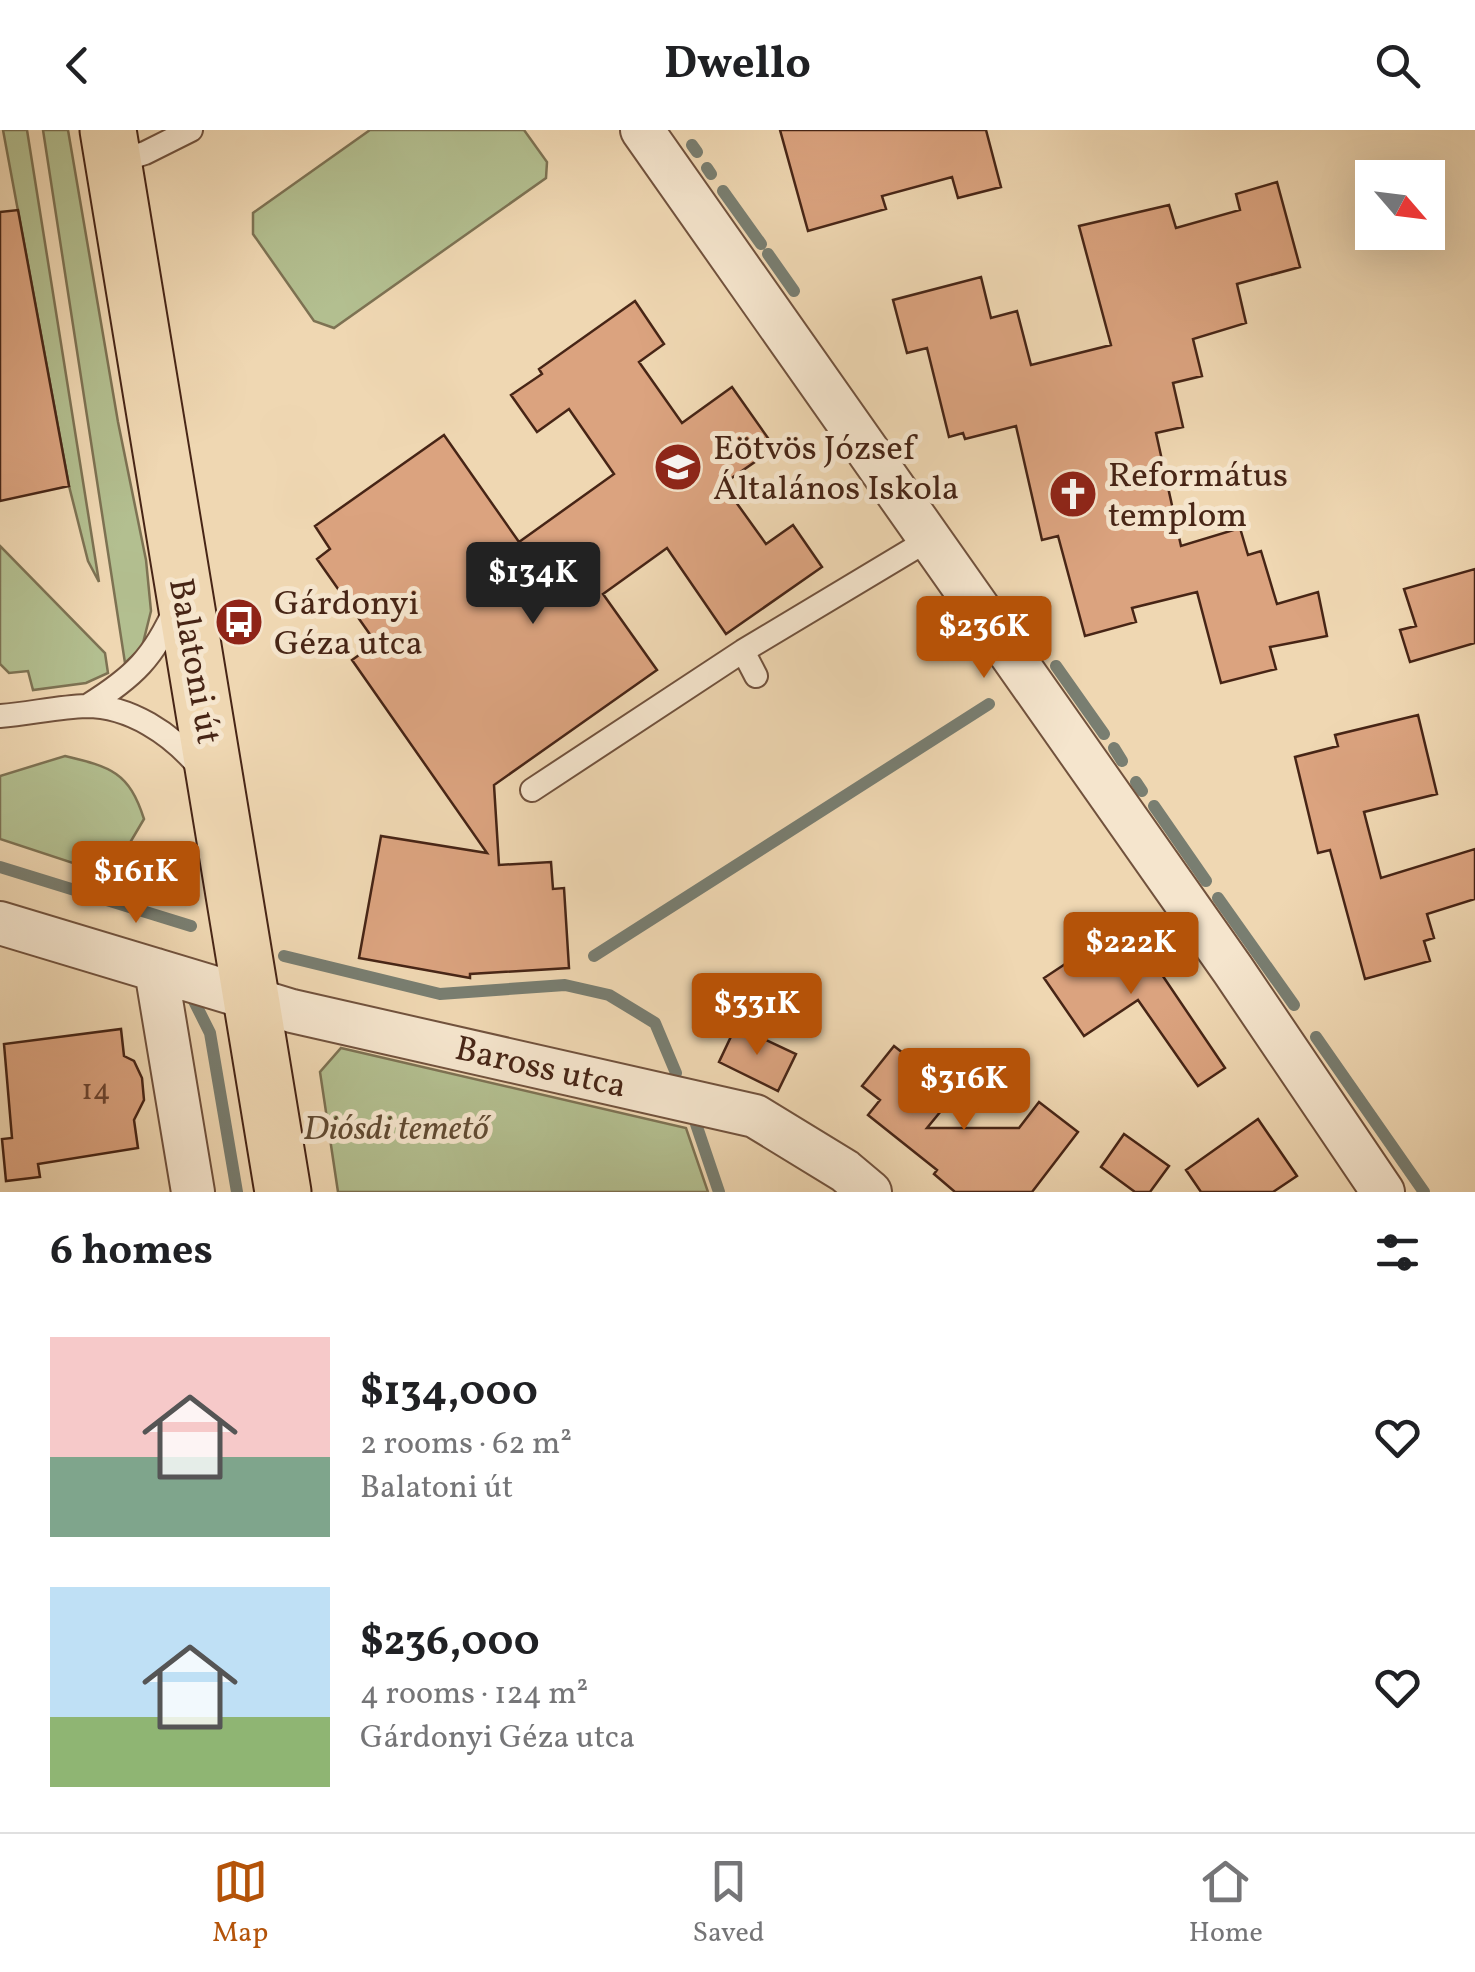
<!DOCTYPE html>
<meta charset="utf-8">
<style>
:root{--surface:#fff;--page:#f2f2f2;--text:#202124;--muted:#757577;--line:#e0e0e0;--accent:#b45309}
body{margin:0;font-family:Vollkorn,serif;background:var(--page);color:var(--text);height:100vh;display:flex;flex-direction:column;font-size:38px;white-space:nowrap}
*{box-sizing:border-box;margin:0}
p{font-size:32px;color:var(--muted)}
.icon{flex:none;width:55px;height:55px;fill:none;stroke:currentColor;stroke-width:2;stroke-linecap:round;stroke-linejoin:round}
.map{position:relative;height:1062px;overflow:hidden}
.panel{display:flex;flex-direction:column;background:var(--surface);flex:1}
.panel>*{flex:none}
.needle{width:65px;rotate:118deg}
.controls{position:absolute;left:1355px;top:30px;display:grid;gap:20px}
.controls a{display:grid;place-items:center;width:90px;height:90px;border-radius:0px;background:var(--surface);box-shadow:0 10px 40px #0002;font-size:50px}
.price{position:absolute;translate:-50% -85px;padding:0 22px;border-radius:10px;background:var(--accent);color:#fff;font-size:32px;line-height:65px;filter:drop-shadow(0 2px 5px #0008)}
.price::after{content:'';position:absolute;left:50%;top:60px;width:30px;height:22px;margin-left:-15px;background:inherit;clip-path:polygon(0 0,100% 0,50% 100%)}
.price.on{background:#222;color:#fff}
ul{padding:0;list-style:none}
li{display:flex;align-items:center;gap:30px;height:250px;padding:0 50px}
li span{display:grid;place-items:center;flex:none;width:280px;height:200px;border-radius:0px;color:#555}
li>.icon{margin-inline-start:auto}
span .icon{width:120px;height:120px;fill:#fffc;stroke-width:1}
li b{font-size:42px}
h2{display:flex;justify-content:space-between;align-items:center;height:120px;padding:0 50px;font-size:42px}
header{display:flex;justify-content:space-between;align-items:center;height:130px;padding:0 50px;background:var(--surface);font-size:45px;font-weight:700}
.tab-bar{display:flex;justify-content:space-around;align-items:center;height:140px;border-top:2px solid var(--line);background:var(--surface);font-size:28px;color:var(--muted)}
.tab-bar a{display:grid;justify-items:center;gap:5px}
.tab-bar .on{color:var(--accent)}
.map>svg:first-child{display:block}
.green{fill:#b3bf90;stroke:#7d7253;stroke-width:2.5}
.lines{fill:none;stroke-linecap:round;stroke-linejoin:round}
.stream{stroke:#797e71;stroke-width:12}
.building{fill:#dba37f;stroke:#472516;stroke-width:2.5}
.lane-casing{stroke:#71523d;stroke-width:26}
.street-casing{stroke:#71523d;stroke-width:46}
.primary-casing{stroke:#472516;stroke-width:59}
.lane{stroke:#f5e5cd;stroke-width:22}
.street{stroke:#f5e5cd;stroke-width:42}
.primary{stroke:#efd7b2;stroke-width:55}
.labels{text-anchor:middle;stroke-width:10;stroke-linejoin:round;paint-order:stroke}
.number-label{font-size:30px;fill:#6c4430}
.poi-label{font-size:35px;fill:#472516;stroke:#f5e5cd;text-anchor:start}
.street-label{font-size:35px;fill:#472516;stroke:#f5e5cd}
.park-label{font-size:35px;font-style:italic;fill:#624c34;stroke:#f5e5cd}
</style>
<header><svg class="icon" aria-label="back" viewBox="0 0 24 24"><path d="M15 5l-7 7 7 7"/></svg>Dwello<svg class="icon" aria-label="search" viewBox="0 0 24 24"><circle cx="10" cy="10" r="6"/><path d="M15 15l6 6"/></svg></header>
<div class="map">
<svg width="1475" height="1062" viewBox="0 0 1475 1062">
<rect width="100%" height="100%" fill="#efd7b2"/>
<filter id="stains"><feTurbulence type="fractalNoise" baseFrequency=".002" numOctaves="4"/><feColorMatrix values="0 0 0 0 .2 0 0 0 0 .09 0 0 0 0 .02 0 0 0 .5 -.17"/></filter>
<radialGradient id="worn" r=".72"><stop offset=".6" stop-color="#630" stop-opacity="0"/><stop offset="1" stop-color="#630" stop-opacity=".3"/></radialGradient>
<path class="green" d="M3,0H27L99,452L88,431L69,356Z
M43,0H68L118,292L146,430L151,481L142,517L125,533Z
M370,0H524L547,32L546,48L334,198L314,191L253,104V83Z
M0,416L105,523L108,543L86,553L33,560L28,541L9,543L0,534Z
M65,626C111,637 129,642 144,689L121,728L94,740L0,709V646Z
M341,918L686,998L708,1062H338L320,942Z"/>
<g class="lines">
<path class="stream" d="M692,15L697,22
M707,38L711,44
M723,61L761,114
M768,124L794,161
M1032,502L1041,514
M1056,536L1104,604
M1114,618L1122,631
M1136,652L1142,661
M1154,676L1206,751
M0,737L191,796
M1218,768L1294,875
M284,826L440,864L565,855L609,865L655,893L676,943
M594,826L989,574
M194,871L210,903L237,1062
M1316,907L1424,1062
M696,994L719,1062"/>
</g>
<path class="building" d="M780,0H986L1001,57L958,68L952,47L882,66L886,79L808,101Z
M1277,52L1300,137L1237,154L1246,193L1193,209L1202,246L1173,253L1183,297L1156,303L1181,416L1240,398L1248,425L1261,421L1277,474L1318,462L1327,506L1270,517L1276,539L1221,553L1197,462L1132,478L1136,492L1085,506L1058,406L1042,410L1016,296L965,309L963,303L949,307L927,218L907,223L893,170L981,147L991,188L1017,181L1031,235L1111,215L1079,96L1169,75L1176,98L1240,80L1236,64Z
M18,80L69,356L0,371V82Z
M635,171L664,214L639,232L682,293L732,257L775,318L723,354L766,414L793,395L822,437L726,504L667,418L603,464L657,540L494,655L499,735L551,732L553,759L564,758L569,838L470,844V848L359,828L381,706L487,723L352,530L376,513L317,429L330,419L315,396L444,305L519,412L614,344L569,279L537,302L511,265L542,244L539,239Z
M1475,439V513L1410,532L1400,500L1416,496L1404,459Z
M1418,585L1437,664L1364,682L1381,748L1475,719V769L1427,784L1434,808L1424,811L1430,831L1365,849L1330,720L1318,723L1295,627L1338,616L1335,605Z
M1127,793L1225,938L1198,956L1138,870L1084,906L1044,848Z
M736,896L796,924L778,961L719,932Z
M121,899L124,926L134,931L142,948L144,970L134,990L138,1018L38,1034L40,1047L6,1051L2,1009L12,1008L4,914Z
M894,916L955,964L927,998H1019L1039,972L1078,1002L1032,1062H955L934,1044L937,1040L868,985L880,970L862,956Z
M1258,989L1297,1046L1273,1062H1201L1186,1040Z
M1124,1004L1169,1036L1150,1062H1135L1101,1037Z"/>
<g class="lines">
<g class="lane-casing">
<path id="lane" d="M114,33L145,23L191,0
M743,521L756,546
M87,576C134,547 154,527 176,477
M0,586C28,584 58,577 86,576C130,576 172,604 199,637
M532,660L743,521L928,410"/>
</g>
<g class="street-casing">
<path id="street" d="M642,0L1233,840L1383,1062
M0,793L292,881L755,986L845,1041L870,1062
M156,840L193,1062"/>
</g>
<g class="primary-casing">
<path id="primary" d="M108,0L283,1062"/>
</g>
<use href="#lane" class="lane"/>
<use href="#street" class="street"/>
<use href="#primary" class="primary"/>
</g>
<defs>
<g id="school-disc" transform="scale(2.5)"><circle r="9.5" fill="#8f2418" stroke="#f5e5cd"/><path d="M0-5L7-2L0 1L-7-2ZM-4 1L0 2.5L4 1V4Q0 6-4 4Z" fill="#fff"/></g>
<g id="church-disc" transform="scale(2.5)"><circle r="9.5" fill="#8f2418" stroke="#f5e5cd"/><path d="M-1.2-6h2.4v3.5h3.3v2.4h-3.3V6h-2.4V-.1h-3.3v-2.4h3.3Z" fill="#fff"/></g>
<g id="bus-disc" transform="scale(2.5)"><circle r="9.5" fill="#8f2418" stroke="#f5e5cd"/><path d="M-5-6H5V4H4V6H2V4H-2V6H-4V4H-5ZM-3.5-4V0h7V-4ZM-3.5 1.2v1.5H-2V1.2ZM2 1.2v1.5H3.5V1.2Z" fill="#fff"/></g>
</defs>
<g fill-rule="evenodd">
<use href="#school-disc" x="678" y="337"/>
<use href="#church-disc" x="1073" y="364"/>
<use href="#bus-disc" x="239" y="492"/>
</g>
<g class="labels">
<g class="number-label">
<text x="96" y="969">14</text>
</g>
<g class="poi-label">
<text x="713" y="329">Eötvös József<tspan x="713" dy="40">Általános Iskola</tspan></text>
<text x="1108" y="356">Református<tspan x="1108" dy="40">templom</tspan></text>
<text x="274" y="484">Gárdonyi<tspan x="274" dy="40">Géza utca</tspan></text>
</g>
<g class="street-label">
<text transform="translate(196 531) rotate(80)" y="12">Balatoni út</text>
<text transform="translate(541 936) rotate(13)" y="12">Baross utca</text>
</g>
<g class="park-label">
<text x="396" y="1009">Diósdi temető</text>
</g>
</g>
<rect width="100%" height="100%" filter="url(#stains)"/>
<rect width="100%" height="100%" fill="url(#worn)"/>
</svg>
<div class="controls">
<a><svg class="needle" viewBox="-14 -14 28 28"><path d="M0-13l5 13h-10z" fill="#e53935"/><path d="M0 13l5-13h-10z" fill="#757577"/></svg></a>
</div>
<b class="price on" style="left:533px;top:497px">$134K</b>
<b class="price" style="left:984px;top:551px">$236K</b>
<b class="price" style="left:136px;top:796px">$161K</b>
<b class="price" style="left:1131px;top:867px">$222K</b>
<b class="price" style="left:757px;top:928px">$331K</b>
<b class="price" style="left:964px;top:1003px">$316K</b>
</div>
<section class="panel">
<h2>6 homes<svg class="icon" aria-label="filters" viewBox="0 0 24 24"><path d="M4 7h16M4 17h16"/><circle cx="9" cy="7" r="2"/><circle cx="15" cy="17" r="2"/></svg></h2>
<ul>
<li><span style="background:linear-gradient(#f6c9c9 60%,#7fa58c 0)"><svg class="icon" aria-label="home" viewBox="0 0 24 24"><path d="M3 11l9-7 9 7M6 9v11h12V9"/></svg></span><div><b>$134,000</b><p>2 rooms · 62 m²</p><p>Balatoni út</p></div><svg class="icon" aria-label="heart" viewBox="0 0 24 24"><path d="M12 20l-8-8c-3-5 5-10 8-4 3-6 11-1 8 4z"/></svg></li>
<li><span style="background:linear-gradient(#bfe0f5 65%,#8fb573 0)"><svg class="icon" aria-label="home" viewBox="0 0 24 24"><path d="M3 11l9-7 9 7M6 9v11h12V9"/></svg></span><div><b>$236,000</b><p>4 rooms · 124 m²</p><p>Gárdonyi Géza utca</p></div><svg class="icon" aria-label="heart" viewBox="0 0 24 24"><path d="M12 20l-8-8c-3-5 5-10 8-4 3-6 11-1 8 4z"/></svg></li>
</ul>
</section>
<nav class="tab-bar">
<a class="on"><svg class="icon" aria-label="map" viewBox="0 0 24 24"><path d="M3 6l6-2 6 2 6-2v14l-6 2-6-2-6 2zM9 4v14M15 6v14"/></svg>Map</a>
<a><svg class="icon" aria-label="saved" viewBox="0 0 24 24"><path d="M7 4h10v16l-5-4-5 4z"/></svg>Saved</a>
<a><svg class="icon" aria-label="home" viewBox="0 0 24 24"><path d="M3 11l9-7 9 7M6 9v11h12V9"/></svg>Home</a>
</nav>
